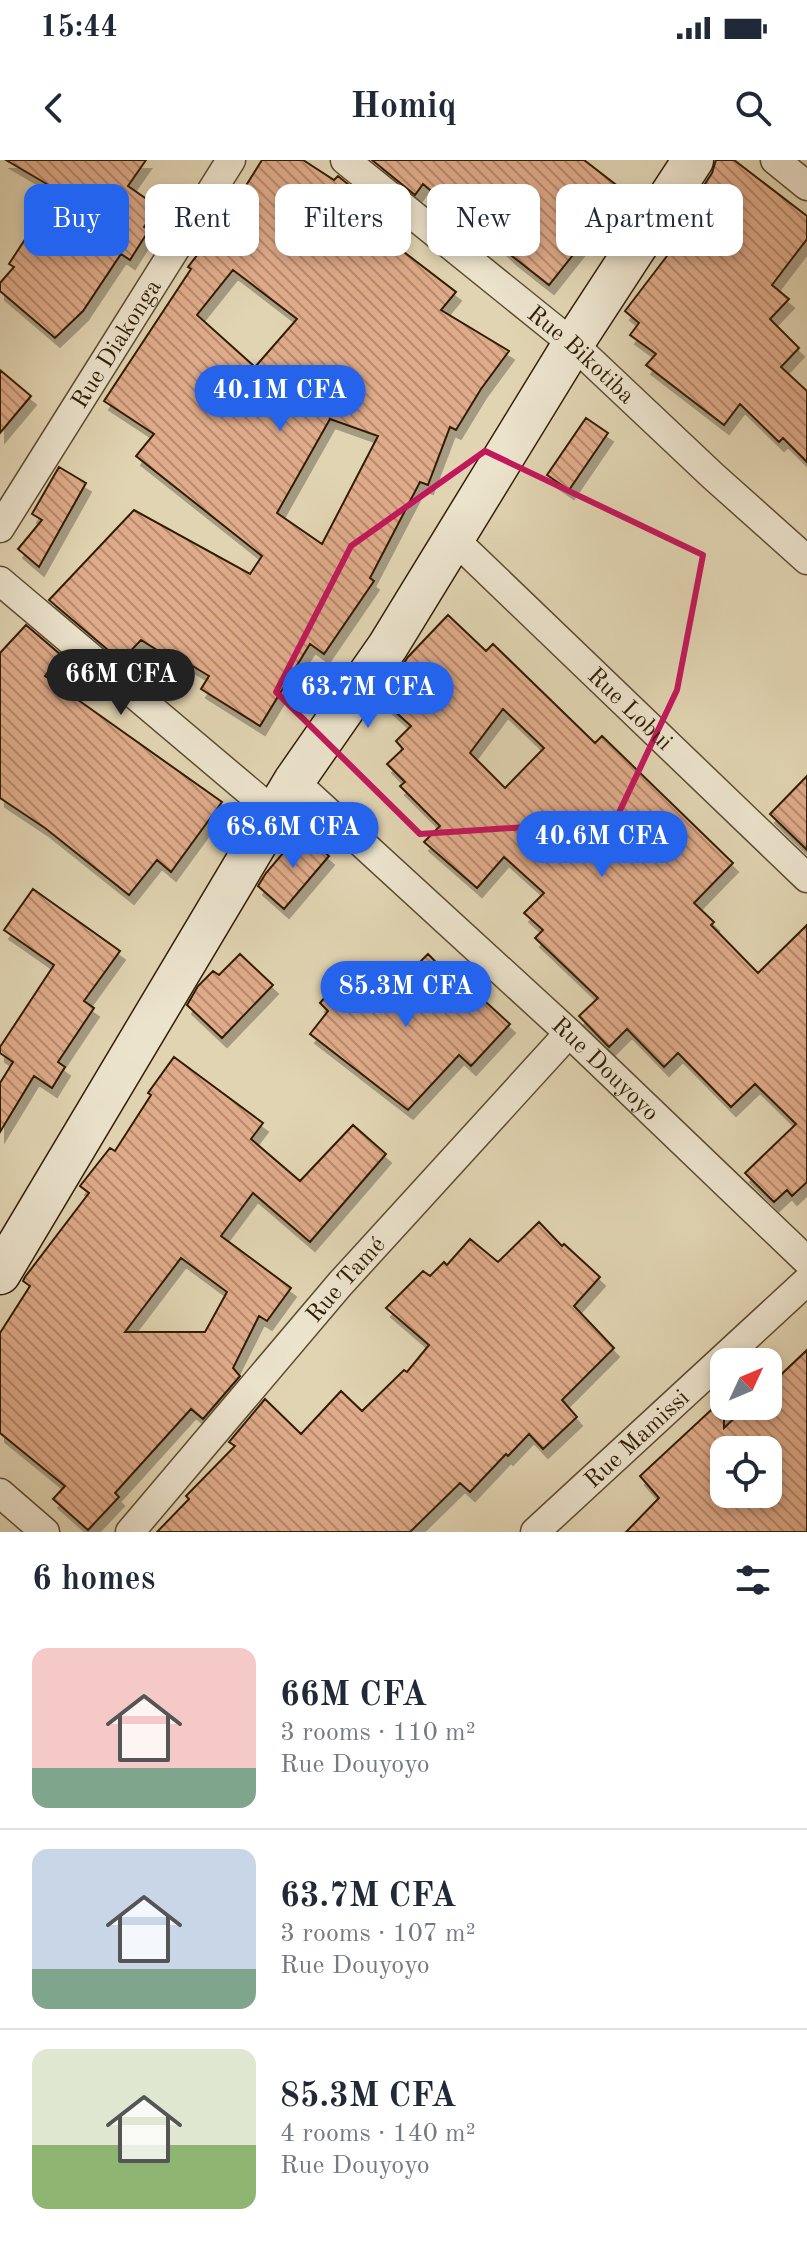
<!DOCTYPE html>
<meta charset="utf-8">
<style>
:root{--surface:#fff;--page:#f2f2f3;--text:#1f2937;--muted:#747a83;--line:#e0e1e3;--accent:#2563eb}
body{margin:0;font-family:"Old Standard TT",serif;background:var(--page);color:var(--text);height:100vh;display:flex;flex-direction:column;font-size:30px;white-space:nowrap}
*{box-sizing:border-box;margin:0}
p{font-size:26px;color:var(--muted)}
.icon{flex:none;width:44px;height:44px;fill:none;stroke:currentColor;stroke-width:2;stroke-linecap:round;stroke-linejoin:round}
.map{position:relative;height:1372px;overflow:hidden}
.side{display:flex;flex-direction:column;background:var(--surface);flex:1}
.side>*{flex:none}
.banner{position:absolute;left:24px;top:24px;width:760px;height:72px;display:flex;gap:16px}
.needle{width:52px;rotate:46deg}
.controls{position:absolute;left:710px;top:1188px;display:grid;gap:16px}
.controls a{display:grid;place-items:center;width:72px;height:72px;border-radius:16px;background:var(--surface);box-shadow:0 4px 12px #0003;font-size:40px}
.price{position:absolute;translate:-50% -68px;padding:0 18px;border-radius:28px;background:var(--accent);color:#fff;font-size:26px;line-height:52px;filter:drop-shadow(0 2px 4px #0008)}
.price::after{content:'';position:absolute;left:50%;top:48px;width:24px;height:18px;margin-left:-12px;background:inherit;clip-path:polygon(0 0,100% 0,50% 100%)}
.price.current{background:#222;color:#fff}
ul{padding:0;list-style:none}
li{display:flex;align-items:center;gap:24px;height:200px;padding:0 32px}
li+li{border-top:2px solid var(--line)}
li span{display:grid;place-items:center;flex:none;width:224px;height:160px;border-radius:16px;color:#555}
li>.icon{margin-inline-start:auto}
span .icon{width:96px;height:96px;fill:#fffc;stroke-width:1}
li b{font-size:34px}
h2{display:flex;justify-content:space-between;align-items:center;height:96px;padding:0 32px;font-size:34px}
.pill{padding:0 28px;border-radius:16px;background:var(--surface);box-shadow:0 4px 12px #0003;font-size:28px;line-height:72px}
.pill.current{background:var(--accent);color:#fff}
.status{display:flex;justify-content:space-between;align-items:center;height:56px;padding:0 40px;background:var(--surface);direction:ltr}
.status svg{height:22px;fill:currentColor}
header{display:flex;justify-content:space-between;align-items:center;height:104px;padding:0 32px;background:var(--surface);font-size:36px;font-weight:800}
.map>svg:first-child{display:block}
.building{fill:url(#building-back-hatch);stroke:#331e05;stroke-width:2;fill-rule:evenodd;filter:url(#shadow)}
.lines{fill:none;stroke-linecap:round;stroke-linejoin:round}
.minor-casing{stroke:#5e4c30;stroke-width:31}
.secondary-casing{stroke:#331e05;stroke-width:43}
.minor{stroke:#ece3cd;stroke-width:28}
.secondary{stroke:#ece3cd;stroke-width:40}
.marked{fill:none;stroke:#c2185b;stroke-width:6;stroke-linejoin:round}
.labels{text-anchor:middle;stroke-width:7;stroke-linejoin:round;paint-order:stroke}
.street-label{font-size:24px;fill:#331e05;stroke:#ece3cd}
</style>
<div class="status"><b>15:44</b><svg viewBox="0 0 49 12"><path d="M0 12V9h3v3zM5 12V6h3v6zM10 12V3h3v9zM15 12V0h3v12zM26 1h20v11H26zM47 4h2v5h-2z"/></svg></div>
<header><svg class="icon" aria-label="back" viewBox="0 0 24 24"><path d="M15 5l-7 7 7 7"/></svg>Homiq<svg class="icon" aria-label="search" viewBox="0 0 24 24"><circle cx="10" cy="10" r="6"/><path d="M15 15l6 6"/></svg></header>
<div class="map">
<svg width="807" height="1372" viewBox="0 0 807 1372">
<defs>
<pattern id="building-back-hatch" width="6" height="6" patternUnits="userSpaceOnUse" patternTransform="scale(2)"><rect width="6" height="6" fill="#e0ab8a"/><path d="M-1 5l2 2M0 0l6 6M5-1l2 2" fill="none" stroke="#b68b6f"/></pattern>
<filter id="shadow"><feDropShadow dx="5" dy="9" stdDeviation="0" flood-color="#0004"/></filter>
</defs>
<rect width="100%" height="100%" fill="#e1d4b2"/>
<filter id="stains"><feTurbulence type="fractalNoise" baseFrequency=".0025" numOctaves="4"/><feColorMatrix values="0 0 0 0 .2 0 0 0 0 .09 0 0 0 0 .02 0 0 0 .5 -.17"/></filter>
<radialGradient id="worn" r=".72"><stop offset=".6" stop-color="#630" stop-opacity="0"/><stop offset="1" stop-color="#630" stop-opacity=".3"/></radialGradient>
<path class="building" d="M6,0H146L128,26L158,47L144,67L149,70L130,100L121,94L83,151L55,178L0,131V123L14,107L9,104L57,30Z
M262,0H303L334,20L338,16L394,62L383,76L456,132L441,150L509,191L481,229L456,270L450,267L428,325L420,322L370,418L374,421L324,494L310,484L260,566L201,529L209,516L168,491L165,495L141,480L121,501L49,440L134,350L250,414L262,396L136,296L154,274L104,241L191,109L188,107L222,63L220,61L235,43ZM233,110L297,159L255,207L197,155ZM330,259L378,276L322,384L277,353Z
M372,0H584L624,31L549,125L512,96L456,42L451,48L423,24L415,35Z
M716,0H734L807,56V79L772,125L789,139L770,159L799,188L781,207L807,231V302L783,278L779,282L740,244L724,265L646,205L656,194L630,175L639,163L625,151L670,92L664,87L712,13Z
M0,210L31,236L0,273Z
M586,258L608,273L569,330L547,315Z
M59,307L86,323L39,407L18,389L42,360L32,354Z
M448,455L486,491L493,484L595,583L602,576L733,703L694,743L714,762L711,765L758,813L807,765V1022L792,1036L787,1030L774,1042L745,1013L796,964L755,924L731,947L678,893L664,907L627,869L609,887L579,856L598,838L535,778L543,770L524,753L544,733L504,697L477,728L424,682L440,666L400,626L405,622L387,604L403,589L396,581L411,566L380,538L408,497ZM503,549L544,588L505,628L470,593Z
M26,465L61,495L45,516L52,521L50,523L81,542L222,642L171,712L157,700L129,735L45,668L0,638V493Z
M807,616V690L770,654Z
M301,672L329,696L284,749L258,726L266,713Z
M33,729L120,791L84,841L94,848L58,902L65,907L52,928L34,916L0,972V923L13,902L0,893V887L54,805L4,770Z
M240,794L273,825L222,878L187,845L198,826L213,811L219,815Z
M428,794L472,839L477,834L510,864L471,906L459,895L408,950L310,874L328,851L320,843L352,805L387,835Z
M174,897L263,963L251,979L300,1021L353,965L386,994L310,1082L253,1033L221,1076L291,1128L267,1161L259,1156L233,1208L240,1216L203,1259L191,1249L115,1333L119,1337L88,1370L53,1339L65,1326L0,1273V1173L30,1126L23,1121L25,1117L89,1033L80,1026L110,988L115,991L151,935L148,933ZM181,1098L227,1132L205,1172H125Z
M539,1062L562,1086L564,1084L600,1117L574,1146L614,1188L562,1240L577,1257L543,1289L529,1274L508,1296L506,1294L470,1332L460,1323L410,1372H157L189,1339L186,1336L235,1286L229,1282L265,1239L301,1274L341,1231L362,1251L404,1210L407,1212L429,1185L386,1148L423,1111L430,1116L444,1102L447,1105L470,1079L498,1102Z
M807,1190V1372H626L659,1338L640,1316L724,1238V1268L747,1246H768V1227ZM724,1290H768V1334H724Z"/>
<g class="lines">
<g class="minor-casing">
<g id="minor">
<path id="s1" d="M345,0L573,184L713,316L807,400"/>
<path d="M775,0L807,26"/>
<path id="s2" d="M0,368L231,0"/>
<path id="s3" d="M453,378L807,718"/>
<path d="M0,421L276,654"/>
<path id="s4" d="M294,621L569,873L807,1101"/>
<path d="M0,1333L45,1372"/>
<path id="s5" d="M130,1372L340,1124L569,873"/>
<path id="s6" d="M535,1372L807,1121"/>
</g>
</g>
<g class="secondary-casing">
<path id="secondary" d="M0,1114L294,621L388,486L573,184L693,0"/>
</g>
<use href="#minor" class="minor"/>
<use href="#secondary" class="secondary"/>
</g>
<path class="marked" d="M485,291L703,395L677,530L615,661L420,674L276,532L351,386Z"/>
<g class="labels">
<g class="street-label">
<text dy="8" stroke="none"><textPath href="#s2" startOffset="218">Rue Diakonga</textPath></text>
<text dy="8" stroke="none"><textPath href="#s1" startOffset="306">Rue Bikotiba</textPath></text>
<text dy="8" stroke="none"><textPath href="#s3" startOffset="246">Rue Lobui</textPath></text>
<text dy="8" stroke="none"><textPath href="#s4" startOffset="424">Rue Douyoyo</textPath></text>
<text dy="8" stroke="none"><textPath href="#s5" startOffset="332">Rue Tamé</textPath></text>
<text dy="8" stroke="none"><textPath href="#s6" startOffset="138">Rue Mamissi</textPath></text>
</g>
</g>
<rect width="100%" height="100%" filter="url(#stains)"/>
<rect width="100%" height="100%" fill="url(#worn)"/>
</svg>
<div class="controls">
<a><svg class="needle" viewBox="-14 -14 28 28"><path d="M0-13l5 13h-10z" fill="#e53935"/><path d="M0 13l5-13h-10z" fill="#747a83"/></svg></a>
<a><svg class="icon" aria-label="locate" viewBox="0 0 24 24"><circle cx="12" cy="12" r="6"/><path d="M12 2v4M12 18v4M2 12h4M18 12h4"/></svg></a>
</div>
<b class="price" style="left:280px;top:273px">40.1M CFA</b>
<b class="price current" style="left:121px;top:557px">66M CFA</b>
<b class="price" style="left:368px;top:570px">63.7M CFA</b>
<b class="price" style="left:293px;top:710px">68.6M CFA</b>
<b class="price" style="left:602px;top:719px">40.6M CFA</b>
<b class="price" style="left:406px;top:869px">85.3M CFA</b>
<div class="banner">
<a class="pill current">Buy</a>
<a class="pill">Rent</a>
<a class="pill">Filters</a>
<a class="pill">New</a>
<a class="pill">Apartment</a>
</div>
</div>
<section class="side">
<h2>6 homes<svg class="icon" aria-label="filters" viewBox="0 0 24 24"><path d="M4 7h16M4 17h16"/><circle cx="9" cy="7" r="2"/><circle cx="15" cy="17" r="2"/></svg></h2>
<ul>
<li><span style="background:linear-gradient(#f6c9c9 75%,#7fa58c 0)"><svg class="icon" aria-label="home" viewBox="0 0 24 24"><path d="M3 11l9-7 9 7M6 9v11h12V9"/></svg></span><div><b>66M CFA</b><p>3 rooms · 110 m²</p><p>Rue Douyoyo</p></div></li>
<li><span style="background:linear-gradient(#c9d6e8 75%,#7fa58c 0)"><svg class="icon" aria-label="home" viewBox="0 0 24 24"><path d="M3 11l9-7 9 7M6 9v11h12V9"/></svg></span><div><b>63.7M CFA</b><p>3 rooms · 107 m²</p><p>Rue Douyoyo</p></div></li>
<li><span style="background:linear-gradient(#dfe7d0 60%,#8fb573 0)"><svg class="icon" aria-label="home" viewBox="0 0 24 24"><path d="M3 11l9-7 9 7M6 9v11h12V9"/></svg></span><div><b>85.3M CFA</b><p>4 rooms · 140 m²</p><p>Rue Douyoyo</p></div></li>
</ul>
</section>
